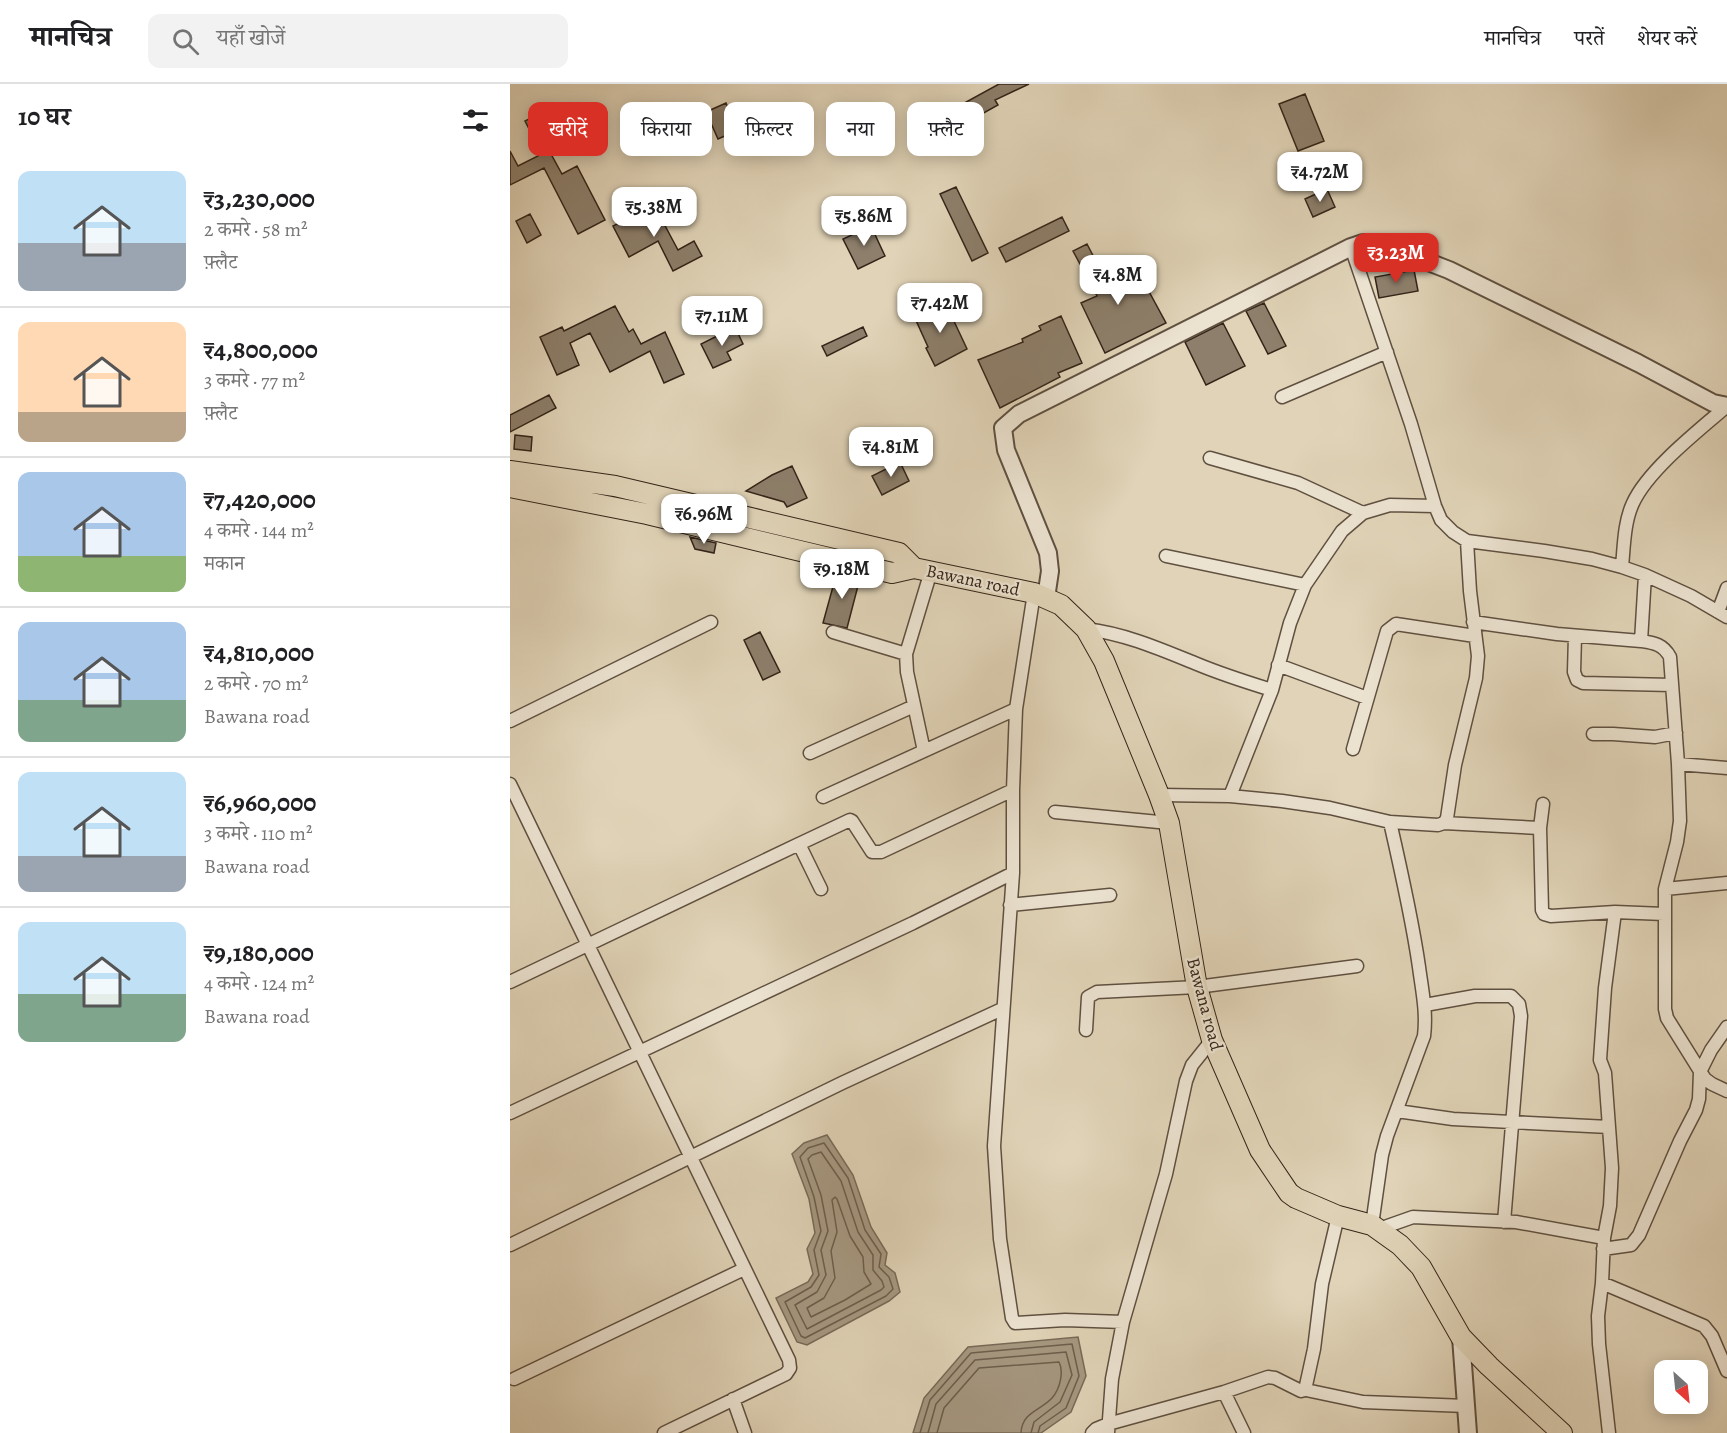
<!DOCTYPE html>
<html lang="hi">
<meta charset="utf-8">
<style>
:root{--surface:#fff;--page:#f2f2f2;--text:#202124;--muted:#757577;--line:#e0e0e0;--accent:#d93025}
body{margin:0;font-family:Alegreya,"Noto Serif Devanagari",serif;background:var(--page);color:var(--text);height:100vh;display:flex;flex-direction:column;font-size:22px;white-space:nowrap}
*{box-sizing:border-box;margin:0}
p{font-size:20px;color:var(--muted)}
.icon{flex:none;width:33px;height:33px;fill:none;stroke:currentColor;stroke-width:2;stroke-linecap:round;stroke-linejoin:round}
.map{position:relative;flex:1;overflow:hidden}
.side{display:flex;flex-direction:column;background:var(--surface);width:510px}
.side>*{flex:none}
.hud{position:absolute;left:18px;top:18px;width:570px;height:54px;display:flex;gap:12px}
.needle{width:39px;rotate:153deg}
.buttons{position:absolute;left:1144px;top:1276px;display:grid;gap:12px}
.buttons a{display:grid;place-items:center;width:54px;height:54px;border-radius:12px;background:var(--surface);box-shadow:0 3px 15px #0003;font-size:30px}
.price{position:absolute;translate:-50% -51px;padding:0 14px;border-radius:12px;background:#fff;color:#222;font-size:20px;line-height:39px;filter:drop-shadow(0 2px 3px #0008)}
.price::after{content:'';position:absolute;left:50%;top:36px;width:18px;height:14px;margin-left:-9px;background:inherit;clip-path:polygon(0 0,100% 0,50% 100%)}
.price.current{background:var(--accent);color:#fff}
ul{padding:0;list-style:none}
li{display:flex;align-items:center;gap:18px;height:150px;padding:0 18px}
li+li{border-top:2px solid var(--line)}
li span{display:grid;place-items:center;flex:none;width:168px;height:120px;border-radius:12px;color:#555}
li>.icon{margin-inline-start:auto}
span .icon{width:72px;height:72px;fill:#fffc;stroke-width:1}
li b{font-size:26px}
h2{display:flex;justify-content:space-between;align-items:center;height:72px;padding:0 18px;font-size:26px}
.chip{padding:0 21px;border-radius:12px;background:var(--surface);box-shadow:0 3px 15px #0003;font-size:21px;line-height:54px}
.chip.current{background:var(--accent);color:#fff}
header{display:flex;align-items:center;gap:36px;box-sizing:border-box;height:84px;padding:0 30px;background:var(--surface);border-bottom:2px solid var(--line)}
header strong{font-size:28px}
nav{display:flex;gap:33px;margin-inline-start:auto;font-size:21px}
.search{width:420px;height:54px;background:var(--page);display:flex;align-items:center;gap:15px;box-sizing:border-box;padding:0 21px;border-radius:12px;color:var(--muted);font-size:22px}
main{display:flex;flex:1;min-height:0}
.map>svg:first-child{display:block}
.water{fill:#a69881;stroke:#786a57;stroke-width:1.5}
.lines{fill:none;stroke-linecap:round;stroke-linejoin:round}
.shore{stroke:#6d5e4c;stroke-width:1.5}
.building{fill:#8d7f6b;stroke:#342418;stroke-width:1.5}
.minor-casing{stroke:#5f5040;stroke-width:15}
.tertiary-casing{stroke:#5f5040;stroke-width:20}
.primary-casing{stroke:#342418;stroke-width:22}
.minor{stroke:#ebe2d0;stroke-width:12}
.tertiary{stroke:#ebe2d0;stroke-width:16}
.primary{stroke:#e0d3b7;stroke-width:20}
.labels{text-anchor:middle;stroke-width:4.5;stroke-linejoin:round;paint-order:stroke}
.street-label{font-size:18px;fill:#342418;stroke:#ebe2d0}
</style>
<header>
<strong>मानचित्र</strong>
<div class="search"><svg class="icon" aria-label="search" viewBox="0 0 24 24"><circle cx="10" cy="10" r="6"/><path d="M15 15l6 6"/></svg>यहाँ खोजें</div>
<nav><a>मानचित्र</a><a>परतें</a><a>शेयर करें</a></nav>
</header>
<main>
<section class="side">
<h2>10 घर<svg class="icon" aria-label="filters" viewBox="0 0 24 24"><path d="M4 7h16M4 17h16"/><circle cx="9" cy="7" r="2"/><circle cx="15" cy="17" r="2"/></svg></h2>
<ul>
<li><span style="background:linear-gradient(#bfe0f5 60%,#9aa5b1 0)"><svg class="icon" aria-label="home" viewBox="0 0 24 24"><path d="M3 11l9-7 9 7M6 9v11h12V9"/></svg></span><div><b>₹3,230,000</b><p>2 कमरे · 58 m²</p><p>फ़्लैट</p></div></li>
<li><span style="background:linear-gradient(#ffd9b3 75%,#b9a48a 0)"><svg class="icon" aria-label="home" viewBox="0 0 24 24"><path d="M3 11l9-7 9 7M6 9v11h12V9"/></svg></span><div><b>₹4,800,000</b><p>3 कमरे · 77 m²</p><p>फ़्लैट</p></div></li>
<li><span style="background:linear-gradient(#a9c7e8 70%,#8fb573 0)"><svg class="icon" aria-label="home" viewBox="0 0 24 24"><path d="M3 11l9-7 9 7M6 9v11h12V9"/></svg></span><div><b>₹7,420,000</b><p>4 कमरे · 144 m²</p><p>मकान</p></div></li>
<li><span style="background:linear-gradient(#a9c7e8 65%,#7fa58c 0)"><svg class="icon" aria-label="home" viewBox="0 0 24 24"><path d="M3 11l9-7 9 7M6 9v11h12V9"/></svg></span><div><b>₹4,810,000</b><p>2 कमरे · 70 m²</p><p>Bawana road</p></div></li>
<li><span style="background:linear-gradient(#bfe0f5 70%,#9aa5b1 0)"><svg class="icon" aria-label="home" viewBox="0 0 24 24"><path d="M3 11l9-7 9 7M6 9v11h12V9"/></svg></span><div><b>₹6,960,000</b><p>3 कमरे · 110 m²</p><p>Bawana road</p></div></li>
<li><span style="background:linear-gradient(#bfe0f5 60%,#7fa58c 0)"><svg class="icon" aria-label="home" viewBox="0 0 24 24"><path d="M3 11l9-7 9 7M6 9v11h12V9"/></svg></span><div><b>₹9,180,000</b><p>4 कमरे · 124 m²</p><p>Bawana road</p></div></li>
</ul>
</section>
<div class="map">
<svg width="1217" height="1349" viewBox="0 0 1217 1349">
<rect width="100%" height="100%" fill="#e0d3b7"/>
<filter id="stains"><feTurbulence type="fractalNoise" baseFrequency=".00333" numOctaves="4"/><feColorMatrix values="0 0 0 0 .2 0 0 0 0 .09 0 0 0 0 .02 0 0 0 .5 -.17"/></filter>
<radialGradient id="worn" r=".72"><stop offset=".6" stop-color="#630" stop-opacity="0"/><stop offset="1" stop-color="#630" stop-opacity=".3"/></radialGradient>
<path class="water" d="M317,1051L343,1091L361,1143L377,1169L375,1181L385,1189L390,1208L379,1217L297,1261L287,1258L266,1214L298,1198L303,1190L297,1165L305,1149L299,1115L282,1070L294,1059Z
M568,1253L576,1292L561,1328L531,1349H403L414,1314L458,1263Z"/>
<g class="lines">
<path class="shore" d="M314,1059L338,1094L355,1146L371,1170L369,1183L379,1193L383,1205L376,1212L295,1254L291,1252L275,1218L301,1203L309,1191L304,1166L311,1147L304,1113L290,1073L298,1064Z
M311,1068L331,1097L348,1148L363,1171V1186L372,1197L374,1203L371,1206L297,1245L285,1221L307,1208L316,1191L311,1166L318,1147L311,1111L298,1075L302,1071Z
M325,1113L327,1115L340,1152L353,1173L354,1188L361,1200L335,1216L301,1233L297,1224L314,1214L325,1194L321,1167L327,1148L322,1116Z
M410,1349L420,1316L461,1269L562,1260L569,1292L556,1324L530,1342L528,1349
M418,1349L426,1320L465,1276L556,1268L562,1291L550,1318L524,1338L521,1349
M427,1349L434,1324L469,1284L549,1278C554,1288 550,1305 542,1314C530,1327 512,1328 511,1349"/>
</g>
<path class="building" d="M489,0H519L485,16L488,21L445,45L436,29Z
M795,10L814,57L788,67L769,20Z
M216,19L228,46L208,55L196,28Z
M34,27L49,55L44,58L48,66L41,70L52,90L67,82L95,136L68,150L34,84L0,101V67L8,82L32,70L15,37Z
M446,103L478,169L462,177L430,110Z
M817,105L825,123L803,133L795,115Z
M144,121L168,166L184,157L192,172L163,187L148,157L119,173L103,142Z
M20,130L31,151L17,159L6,137Z
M552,133L559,147L496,178L489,164Z
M361,142L375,172L348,185L333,155Z
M577,160L601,206L630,191L656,239L595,269L571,219L587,212L563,167Z
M904,186L908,207L869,214L865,193Z
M435,218L457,265L425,282L416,264L418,263L404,232Z
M754,219L776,262L758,270L736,227Z
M105,222L119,248L123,245L131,260L155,248L174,290L154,299L140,267L100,288L80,249L60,259L69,281L47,291L30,253L52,243L54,247Z
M551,232L572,279L548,289L550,293L490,324L468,276L513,258L512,255L531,246L529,242Z
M713,239L735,282L696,301L675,258Z
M225,243L233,260L217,268L221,276L203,284L191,260Z
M353,243L357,252L317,272L312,262Z
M39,311L46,324L0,348V331Z
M5,351L22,353L21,367L4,365Z
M390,378L399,397L372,411L362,392Z
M282,382L297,414L277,423L274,418L236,407L262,391Z
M180,453L206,459L204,469L185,465Z
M327,488L350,494L337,544L313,539Z
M250,548L270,588L253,596L234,556Z"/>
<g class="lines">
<g class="minor-casing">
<path id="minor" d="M841,163L901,340L925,422L931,436L943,448L957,457L1034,467L1082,475L1112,483L1135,491L1181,512L1217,533
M772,313L877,268
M700,374L788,399L853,429
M656,472L795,501
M1112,483C1114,462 1114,438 1123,419C1138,386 1189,346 1217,322
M1135,491L1131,557C1144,559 1153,560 1160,573L1168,680L1170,737L1167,758L1155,805V925L1157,934L1195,995L1202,1000L1217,1007
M524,509L506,625L503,706V789L484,1062L490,1155L502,1234L505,1239L555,1236L613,1238
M1208,528L1217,504
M963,538L1047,550L1131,557
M576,545C616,550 650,565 687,580C711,590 736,598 762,606L720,712L649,711
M323,548L396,570
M1065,552L1064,588L1067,596L1073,599L1162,601
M768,581L857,614
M762,606L780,539L795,501L832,447L853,429L880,421L925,422
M0,637L201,538
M1083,650H1103L1145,653L1166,649
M843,665L877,547L886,540L965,552
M414,667L397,588L396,570L421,487
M300,669L404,622
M1168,680L1217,684
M0,700L279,1276L280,1284L276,1290L154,1349
M720,712L772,717L820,724L880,738L928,741L934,739L937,734L945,681L966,594L968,572L960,507L957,457
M313,713L506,625
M545,728L659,739
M934,739L1030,744L1032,826L1034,830L1041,832L1105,828
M1030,744L1033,720
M289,760L340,736L342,737L362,768H371L503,706
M1155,805L1217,799
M500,821L600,811
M0,898L289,760L311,805
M915,921L965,912H1001L1009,920L1011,932L994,1138
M576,946L578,913L587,908L687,903L847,882
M887,1027L943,1035L1099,1043
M0,1029L403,839L503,789
M862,1141L872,1071L877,1052L914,952C917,928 912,906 909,883C902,834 891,786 880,738
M869,1145L903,1133L1006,1138L1094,1154
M0,1161L332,999L492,925
M1093,1165L1121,1161L1129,1151L1170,1057L1186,1026L1189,1015L1190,988L1201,966L1217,943
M1092,1199L1094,1154L1100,1122L1102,1084L1095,989L1090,976L1095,904L1105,828L1154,830
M4,1295L234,1185
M796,1306L853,1318L956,1322
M714,1308L734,1349
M223,1315L235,1349
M582,1349L586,1345L598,1340L714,1308L758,1293L765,1294L791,1307L795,1306L804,1265L812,1200L828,1132
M598,1349L602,1295L613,1238L656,1090L676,997L682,981L702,956
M1099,1349L1089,1260L1088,1232L1092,1199L1194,1242L1202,1252L1217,1287"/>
</g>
<g class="tertiary-casing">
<path id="tertiary" d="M536,514L540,487L538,469L496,366L493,344L509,330L841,163L853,159H869L939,186L1128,279L1203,319L1217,322
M951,1253L958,1349"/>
</g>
<g class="primary-casing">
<path id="primary" d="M0,387L105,402L389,469L404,484
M0,403L137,430L382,489L404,484L524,509L551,521L576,545L594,577L649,711L659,739L687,903L702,956L750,1066L779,1109L786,1114L828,1132L862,1141L890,1161L911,1183L951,1253L979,1282L1052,1349"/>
</g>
<use href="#minor" class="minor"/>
<use href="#tertiary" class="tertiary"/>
<use href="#primary" class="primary"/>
</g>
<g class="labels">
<g class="street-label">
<text transform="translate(463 496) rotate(12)" y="6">Bawana road</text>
<text transform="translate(695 920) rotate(75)" y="6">Bawana road</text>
</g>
</g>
<rect width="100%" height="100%" filter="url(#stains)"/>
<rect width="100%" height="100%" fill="url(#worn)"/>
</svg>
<div class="buttons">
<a><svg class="needle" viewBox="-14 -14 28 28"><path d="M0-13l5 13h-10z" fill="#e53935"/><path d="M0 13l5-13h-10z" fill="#757577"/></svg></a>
</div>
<b class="price" style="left:810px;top:119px">₹4.72M</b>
<b class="price" style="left:144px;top:154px">₹5.38M</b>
<b class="price" style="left:354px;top:163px">₹5.86M</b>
<b class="price current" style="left:886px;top:200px">₹3.23M</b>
<b class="price" style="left:608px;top:222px">₹4.8M</b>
<b class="price" style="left:430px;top:250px">₹7.42M</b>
<b class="price" style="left:212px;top:263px">₹7.11M</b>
<b class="price" style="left:381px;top:394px">₹4.81M</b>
<b class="price" style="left:194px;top:461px">₹6.96M</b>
<b class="price" style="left:332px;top:516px">₹9.18M</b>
<div class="hud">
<a class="chip current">खरीदें</a>
<a class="chip">किराया</a>
<a class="chip">फ़िल्टर</a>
<a class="chip">नया</a>
<a class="chip">फ़्लैट</a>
</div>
</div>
</main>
